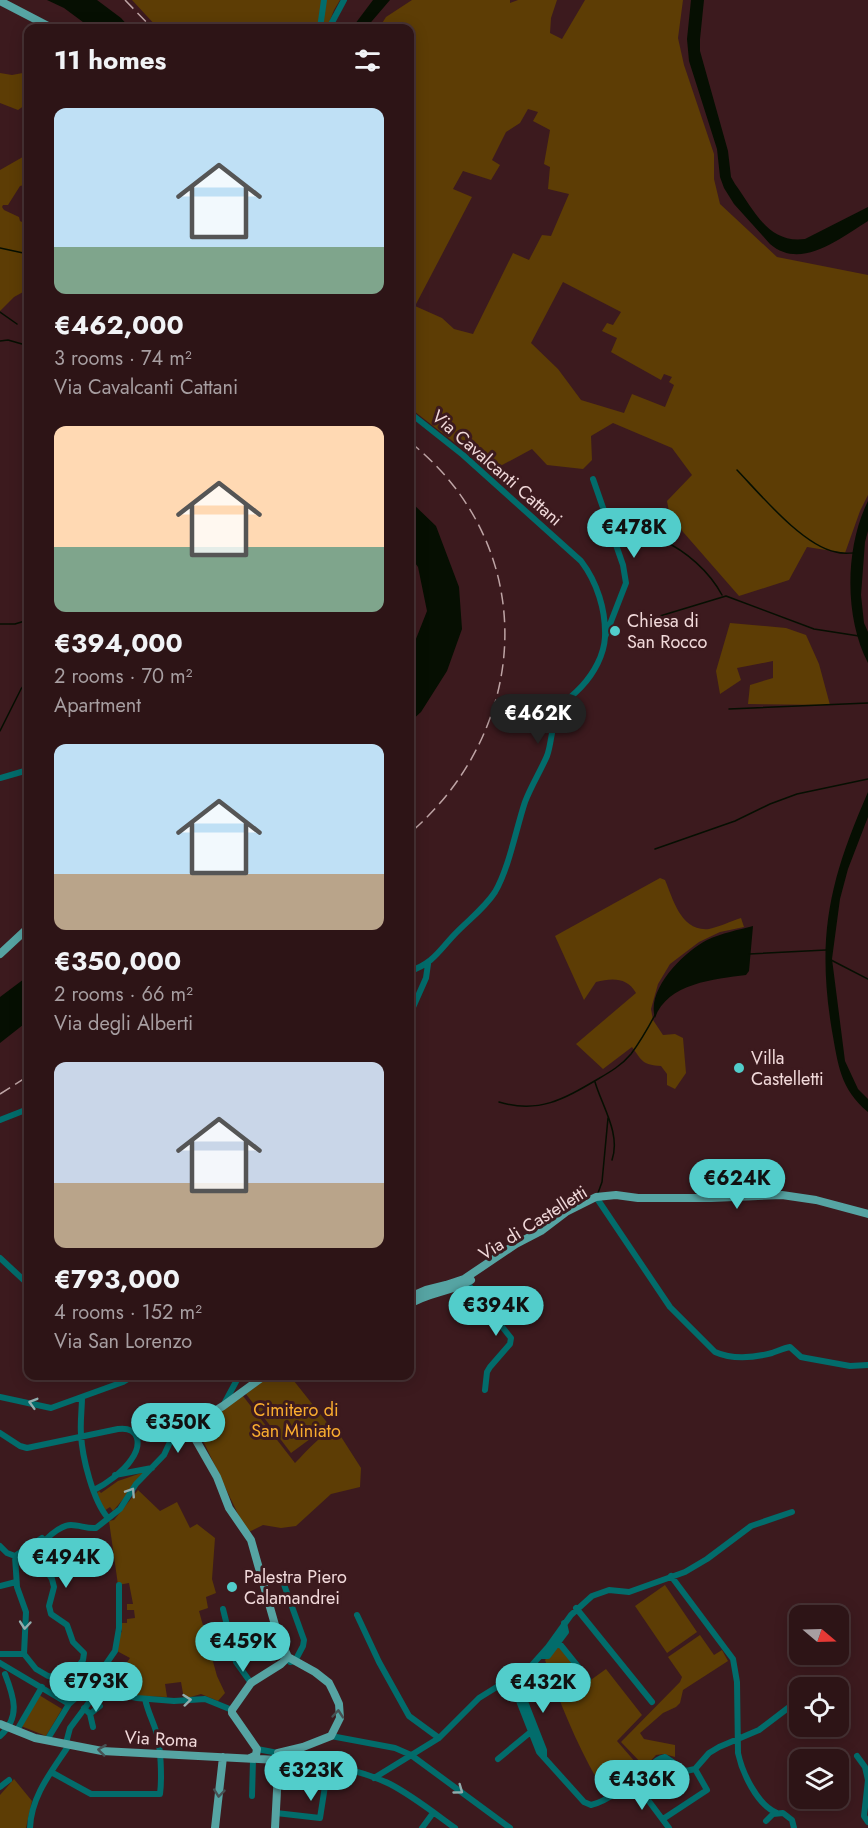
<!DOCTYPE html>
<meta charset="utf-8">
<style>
:root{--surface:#2d1416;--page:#392123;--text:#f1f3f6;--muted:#a79ea1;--line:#483335;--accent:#52cdcb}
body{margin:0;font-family:Jost,sans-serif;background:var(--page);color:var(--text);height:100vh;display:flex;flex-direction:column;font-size:22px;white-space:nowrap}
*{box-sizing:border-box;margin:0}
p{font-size:20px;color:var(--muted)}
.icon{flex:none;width:33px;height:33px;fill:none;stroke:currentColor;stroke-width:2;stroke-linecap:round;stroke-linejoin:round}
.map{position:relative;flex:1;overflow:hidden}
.drawer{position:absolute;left:24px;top:24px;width:390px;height:1356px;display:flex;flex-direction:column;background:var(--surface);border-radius:12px;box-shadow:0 3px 15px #0003,0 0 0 2px var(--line)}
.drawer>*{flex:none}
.needle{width:39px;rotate:109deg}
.fabs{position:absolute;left:789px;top:1605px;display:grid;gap:12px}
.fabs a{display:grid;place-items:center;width:60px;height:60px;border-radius:12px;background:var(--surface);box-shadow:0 3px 15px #0003,0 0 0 2px var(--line);font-size:30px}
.price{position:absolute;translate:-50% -51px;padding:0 14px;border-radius:21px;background:var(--accent);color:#111;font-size:20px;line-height:39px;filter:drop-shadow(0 2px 3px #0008)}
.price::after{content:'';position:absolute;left:50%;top:36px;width:18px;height:14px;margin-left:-9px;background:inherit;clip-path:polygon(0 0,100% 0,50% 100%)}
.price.selected{background:#222;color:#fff}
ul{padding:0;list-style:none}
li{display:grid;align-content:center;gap:12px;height:318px;padding:0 30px}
li span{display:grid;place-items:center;height:186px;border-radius:12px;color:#555}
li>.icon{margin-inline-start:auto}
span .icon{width:108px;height:108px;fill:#fffc;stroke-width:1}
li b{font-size:26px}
h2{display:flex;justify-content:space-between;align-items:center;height:72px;padding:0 30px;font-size:26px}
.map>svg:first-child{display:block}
.green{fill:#5d3d05;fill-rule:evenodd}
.water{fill:#060f02}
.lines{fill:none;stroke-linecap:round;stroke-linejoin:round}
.stream{stroke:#060f02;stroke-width:1.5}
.minor{stroke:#026c6b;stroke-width:6}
.major{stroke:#56a4a3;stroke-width:8}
.rail{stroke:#bea4a5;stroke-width:1.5;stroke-dasharray:12 6;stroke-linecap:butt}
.oneway{stroke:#91adae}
.oneway2{stroke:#465153}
.poi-dot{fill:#52cdcb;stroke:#3c1a1e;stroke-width:2}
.labels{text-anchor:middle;stroke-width:6;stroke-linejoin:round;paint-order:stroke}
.street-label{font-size:18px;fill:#f1d9da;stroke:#3c1a1e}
.poi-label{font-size:18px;fill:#f1d9da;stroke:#3c1a1e;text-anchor:start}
.park-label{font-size:18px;fill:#faad2f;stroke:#3c1a1e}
</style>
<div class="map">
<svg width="868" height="1828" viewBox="0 0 868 1828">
<rect width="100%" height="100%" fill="#3c1a1e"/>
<path class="green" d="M132,0H340L334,10L327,28H158Z
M412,0H510V3L518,0H557L551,18L550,33L562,39L585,0H683L678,38L684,65L714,154V179L720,204L777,257L868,275V495L860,511L845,553L807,547L789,580L739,596L670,517L667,501L692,475L672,448L613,423L591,436L592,460L583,469L547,465L532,449L491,471L410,408V28H379L386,17ZM528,109L538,112L533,121L550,130L544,164L550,167L548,189L569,194L551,236L542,235L529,260L513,253L473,334L454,329L442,318L415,306L472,197L453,189L463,171L491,180L500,165L492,160L506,132L520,123ZM563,282L621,312L613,325L607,323L602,331L617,338L611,352L661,380L664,374L672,377L669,382L674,385L665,407L632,394L624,413L581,400L558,369L531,343Z
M28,72V103L18,110L0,103V73L12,75Z
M28,154V184L20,186L8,205H3L2,207L4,210L19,217L20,221L24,223L28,222V276H22L25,291L14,297L0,311V170Z
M730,623L786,628L806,635L819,664L830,705L748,704L750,685L773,678V661L737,668L741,680L720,694L716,671Z
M660,878L665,880C673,899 681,932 709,929C719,927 731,921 741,918L744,927L720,932L699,942L670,964L658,984L651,1009L653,1020L663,1035L675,1034L683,1038L686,1073L675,1089L667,1085V1074L661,1066C643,1065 642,1061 632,1047L603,1069L576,1044L636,993C627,977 612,978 596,982L584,1000L555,936Z
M270,1376H290L329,1425L291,1453L246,1394Z
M243,1396L295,1463C307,1451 319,1436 334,1429L338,1432L361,1468L360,1487L331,1494L296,1526L281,1528L263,1525L247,1533L196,1426Z
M147,1471L113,1511L110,1507L104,1511L96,1494L99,1491L101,1493L118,1481Z
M138,1490L160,1511L177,1502L190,1528L197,1524L215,1538L212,1579L216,1593L206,1597L208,1608L199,1611L217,1676L225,1693L218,1701L201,1694L184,1699L181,1682L165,1684L167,1697L140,1696L111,1686L130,1658L117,1651L120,1633L122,1632L120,1623H127V1619L135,1618L134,1610H127V1604H133L129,1583L118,1585L109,1521L114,1520Z
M665,1585L697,1632L667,1653L635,1606Z
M700,1635L714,1655L722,1650L728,1661L683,1690L680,1703L676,1707L663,1713L640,1733L644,1739L675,1745V1757L664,1754L656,1755L645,1767L621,1742L680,1682L682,1677L668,1657Z
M559,1644L588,1682L606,1669L642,1715L617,1741L643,1771L631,1779L620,1765L598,1781C576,1743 559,1701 545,1660Z
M39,1695L62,1709L46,1736L21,1726Z
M14,1779L32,1801L26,1828H0V1795Z"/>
<path class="water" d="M47,0H97L121,18L130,28H91L64,8Z
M373,0H390L366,28H352Z
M691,0H704L700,39V51L728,151L731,177L735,184C754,210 768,244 805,239L868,207V221C840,238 801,271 770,244L734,204L724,188L720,177L717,149L689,61L687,39Z
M410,501L436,526L459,587L462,629L447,671L421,712L410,722V654L427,611L418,567L410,556Z
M868,501V531L865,542L861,595L864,623L868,632V663C844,617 845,547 868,501Z
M868,792V817L848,869L840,899L832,959L845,1061L858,1089L868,1099V1112C840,1089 838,1064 832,1031C816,935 830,879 868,792Z
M753,926L749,971L746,975C715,979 667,983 655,1018C646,989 684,952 707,940C722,933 738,930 753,926Z
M28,976V1021L0,1043V997Z"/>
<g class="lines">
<path class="stream" d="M0,248L28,254
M0,312L17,324
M0,341L8,340L22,344
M737,470C760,494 803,546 836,552C842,554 848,553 854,553
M662,540C686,551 709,571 722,595
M660,616L726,596L814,629L859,636
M0,624H15L28,620
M729,709L868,703
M0,731L21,689L28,680
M655,849L735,821L770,804L797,794L868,779
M749,954L826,950
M831,960L868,979
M595,1082C602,1106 621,1134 612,1160
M499,1102C539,1114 564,1099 598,1079C610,1072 622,1065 631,1054C640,1042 648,1028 655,1015
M598,1193L602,1182L608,1118"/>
<path class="minor" d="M320,28L324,0
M329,28L344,0
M28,329C26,339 23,352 28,360
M410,413L463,455L581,561C597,582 606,610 605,637C604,655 594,673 582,686C574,695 563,702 558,713C551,726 552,742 547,756C540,772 531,786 525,802C516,829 509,868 495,892C484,909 468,920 454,935C438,952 433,963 410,971
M593,479L623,565L626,583L605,637
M0,778L28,770
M410,1014L426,978L428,964
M0,1120L28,1109
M596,1197L670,1307L715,1352C733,1360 753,1358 772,1353C778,1351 784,1348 790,1347L801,1357L806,1358L850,1366L868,1365
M0,1258L28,1284
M464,1279L511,1338L510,1344L490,1367L487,1372L485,1390
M0,1397L51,1408L123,1382L133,1376
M82,1397C82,1409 80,1422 81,1434C82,1457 93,1501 108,1518
M224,1404L239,1376
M0,1433L20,1446L27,1448L118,1429C140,1426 142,1445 131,1460C123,1472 106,1484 94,1490
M115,1475L152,1468
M0,1546L7,1553L15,1556
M15,1556L17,1587L26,1612L24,1654
M15,1556L42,1538
M671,1576L733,1659L737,1682L738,1753C742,1772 757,1805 777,1813
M282,1579L304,1640L303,1646L295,1661L290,1662
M0,1586L16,1582
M576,1608L652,1702
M223,1609L236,1662L251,1683
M357,1615L379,1662L409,1716L439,1738
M554,1639L559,1643L588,1679
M0,1654H24L36,1669L48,1676L69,1679L88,1687L137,1698L174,1701L205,1699L232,1710
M541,1656H548L566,1632L564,1623
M0,1663L69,1704
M515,1676L544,1750V1757
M510,1678L539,1752L584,1802L591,1805C606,1802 633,1782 645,1771C653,1765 655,1759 665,1757L686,1771L695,1769L709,1753L719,1747L759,1730L788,1708
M69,1679L83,1660L84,1653L73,1642L67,1625L51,1614L49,1606L54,1587L52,1579L37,1556L36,1551C43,1541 59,1525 71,1525C80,1525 87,1529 96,1528L120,1509L136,1484L164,1455L170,1442L179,1432L190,1426
M84,1708L90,1714L93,1727
M90,1714L100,1706
M17,1730L42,1687
M0,1736C21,1717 14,1697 5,1674
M331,1736L395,1748L411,1755L510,1828
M47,1740L69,1704L88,1687
M66,1743L70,1728L99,1689L106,1664L115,1651L119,1628V1585
M257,1749L278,1753
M857,1756L865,1767L868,1780
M498,1759L533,1730
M277,1760C314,1762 357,1768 390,1784C413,1796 434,1813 455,1828
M51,1772L91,1794H160C162,1779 161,1745 156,1731C152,1719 148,1712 145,1699
M374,1778L439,1738L479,1698L532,1665L548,1647L571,1615L592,1596L609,1590L629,1592L685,1572L707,1559L751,1526L792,1512
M633,1780L669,1828
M868,1780L864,1816L868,1822
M0,1787L9,1780
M252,1796L253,1760
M276,1813L320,1818L328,1767
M663,1819L707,1790L695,1769
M766,1821L773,1814L783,1813L792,1820L794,1828
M30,1828C31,1796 52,1771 69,1745
M422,1828L433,1813"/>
<path class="major" d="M0,1L52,28
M0,954L28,928
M410,1297L426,1290L446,1285L464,1279L516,1244L541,1231L566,1212L596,1197L616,1195L638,1198H711L782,1195L816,1200L868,1214
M410,1304C429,1292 451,1292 471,1280
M264,1376L223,1406L190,1426L189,1428L217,1477L229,1508L251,1540L277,1632L288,1657L315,1672L329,1683L334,1693L339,1704L340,1718L331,1736L303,1747L278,1753V1772L275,1828
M0,1724L35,1738L102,1751L277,1760
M250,1758L256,1755L257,1749L232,1713V1710L251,1683L281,1664L288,1657
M215,1828L223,1757"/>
<path class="rail" d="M125,0L152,28
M410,442C540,546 533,727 410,833
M0,1094L28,1076"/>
</g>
<defs><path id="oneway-chevron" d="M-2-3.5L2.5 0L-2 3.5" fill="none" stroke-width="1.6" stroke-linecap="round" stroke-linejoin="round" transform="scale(1.5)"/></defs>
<g class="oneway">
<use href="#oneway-chevron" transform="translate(33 1403) rotate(-164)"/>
<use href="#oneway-chevron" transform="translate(131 1492) rotate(-57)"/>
<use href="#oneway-chevron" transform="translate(25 1625) rotate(95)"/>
<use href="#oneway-chevron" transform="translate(187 1700) rotate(-6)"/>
<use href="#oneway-chevron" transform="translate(459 1790) rotate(36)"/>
</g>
<g class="oneway2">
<use href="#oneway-chevron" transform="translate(338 1714) rotate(-85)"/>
<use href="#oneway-chevron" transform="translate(102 1750) rotate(-173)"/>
<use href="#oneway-chevron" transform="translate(219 1793) rotate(96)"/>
</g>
<g class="poi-dot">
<circle cx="615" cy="631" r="6"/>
<circle cx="739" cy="1068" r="6"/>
<circle cx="232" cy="1587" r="6"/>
</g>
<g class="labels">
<g class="street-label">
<text transform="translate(497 468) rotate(41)" y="6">Via Cavalcanti Cattani</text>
<text transform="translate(533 1223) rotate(-32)" y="6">Via di Castelletti</text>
<text transform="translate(161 1739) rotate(3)" y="6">Via Roma</text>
</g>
<g class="poi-label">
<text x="627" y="627">Chiesa di<tspan x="627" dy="21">San Rocco</tspan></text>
<text x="751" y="1064">Villa<tspan x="751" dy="21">Castelletti</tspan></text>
<text x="244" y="1583">Palestra Piero<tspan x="244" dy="21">Calamandrei</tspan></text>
</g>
<g class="park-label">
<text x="296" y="1416">Cimitero di<tspan x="296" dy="21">San Miniato</tspan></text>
</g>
</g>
</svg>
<div class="fabs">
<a><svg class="needle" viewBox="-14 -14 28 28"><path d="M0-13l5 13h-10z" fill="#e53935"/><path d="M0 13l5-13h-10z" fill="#a79ea1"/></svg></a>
<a><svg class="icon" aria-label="locate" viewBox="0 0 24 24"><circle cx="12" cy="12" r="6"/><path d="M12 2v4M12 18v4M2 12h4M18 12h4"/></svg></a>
<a><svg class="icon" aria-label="layers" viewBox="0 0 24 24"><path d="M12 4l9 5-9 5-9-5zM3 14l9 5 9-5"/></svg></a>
</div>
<b class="price" style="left:634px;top:559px">€478K</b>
<b class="price selected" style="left:538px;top:745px">€462K</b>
<b class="price" style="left:737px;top:1210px">€624K</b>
<b class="price" style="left:496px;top:1337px">€394K</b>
<b class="price" style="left:178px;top:1454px">€350K</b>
<b class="price" style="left:66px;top:1589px">€494K</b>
<b class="price" style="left:243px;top:1673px">€459K</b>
<b class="price" style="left:96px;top:1713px">€793K</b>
<b class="price" style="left:543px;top:1714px">€432K</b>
<b class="price" style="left:311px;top:1802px">€323K</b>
<b class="price" style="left:642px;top:1811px">€436K</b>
<section class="drawer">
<h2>11 homes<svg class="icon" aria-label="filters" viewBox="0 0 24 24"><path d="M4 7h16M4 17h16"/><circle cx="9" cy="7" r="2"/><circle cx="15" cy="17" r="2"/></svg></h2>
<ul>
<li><span style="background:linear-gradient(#bfe0f5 75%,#7fa58c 0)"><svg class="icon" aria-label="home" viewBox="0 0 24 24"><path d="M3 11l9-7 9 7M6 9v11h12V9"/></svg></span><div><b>€462,000</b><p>3 rooms · 74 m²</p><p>Via Cavalcanti Cattani</p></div></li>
<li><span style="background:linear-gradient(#ffd9b3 65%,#7fa58c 0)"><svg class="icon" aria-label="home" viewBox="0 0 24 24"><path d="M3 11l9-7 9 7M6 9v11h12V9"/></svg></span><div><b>€394,000</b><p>2 rooms · 70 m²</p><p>Apartment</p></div></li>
<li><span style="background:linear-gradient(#bfe0f5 70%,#b9a48a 0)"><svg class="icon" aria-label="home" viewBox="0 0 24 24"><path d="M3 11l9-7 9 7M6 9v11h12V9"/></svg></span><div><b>€350,000</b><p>2 rooms · 66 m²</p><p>Via degli Alberti</p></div></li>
<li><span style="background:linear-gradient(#c9d6e8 65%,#b9a48a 0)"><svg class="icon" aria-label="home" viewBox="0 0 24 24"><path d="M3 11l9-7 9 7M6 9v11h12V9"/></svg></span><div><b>€793,000</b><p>4 rooms · 152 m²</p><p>Via San Lorenzo</p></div></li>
</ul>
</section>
</div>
